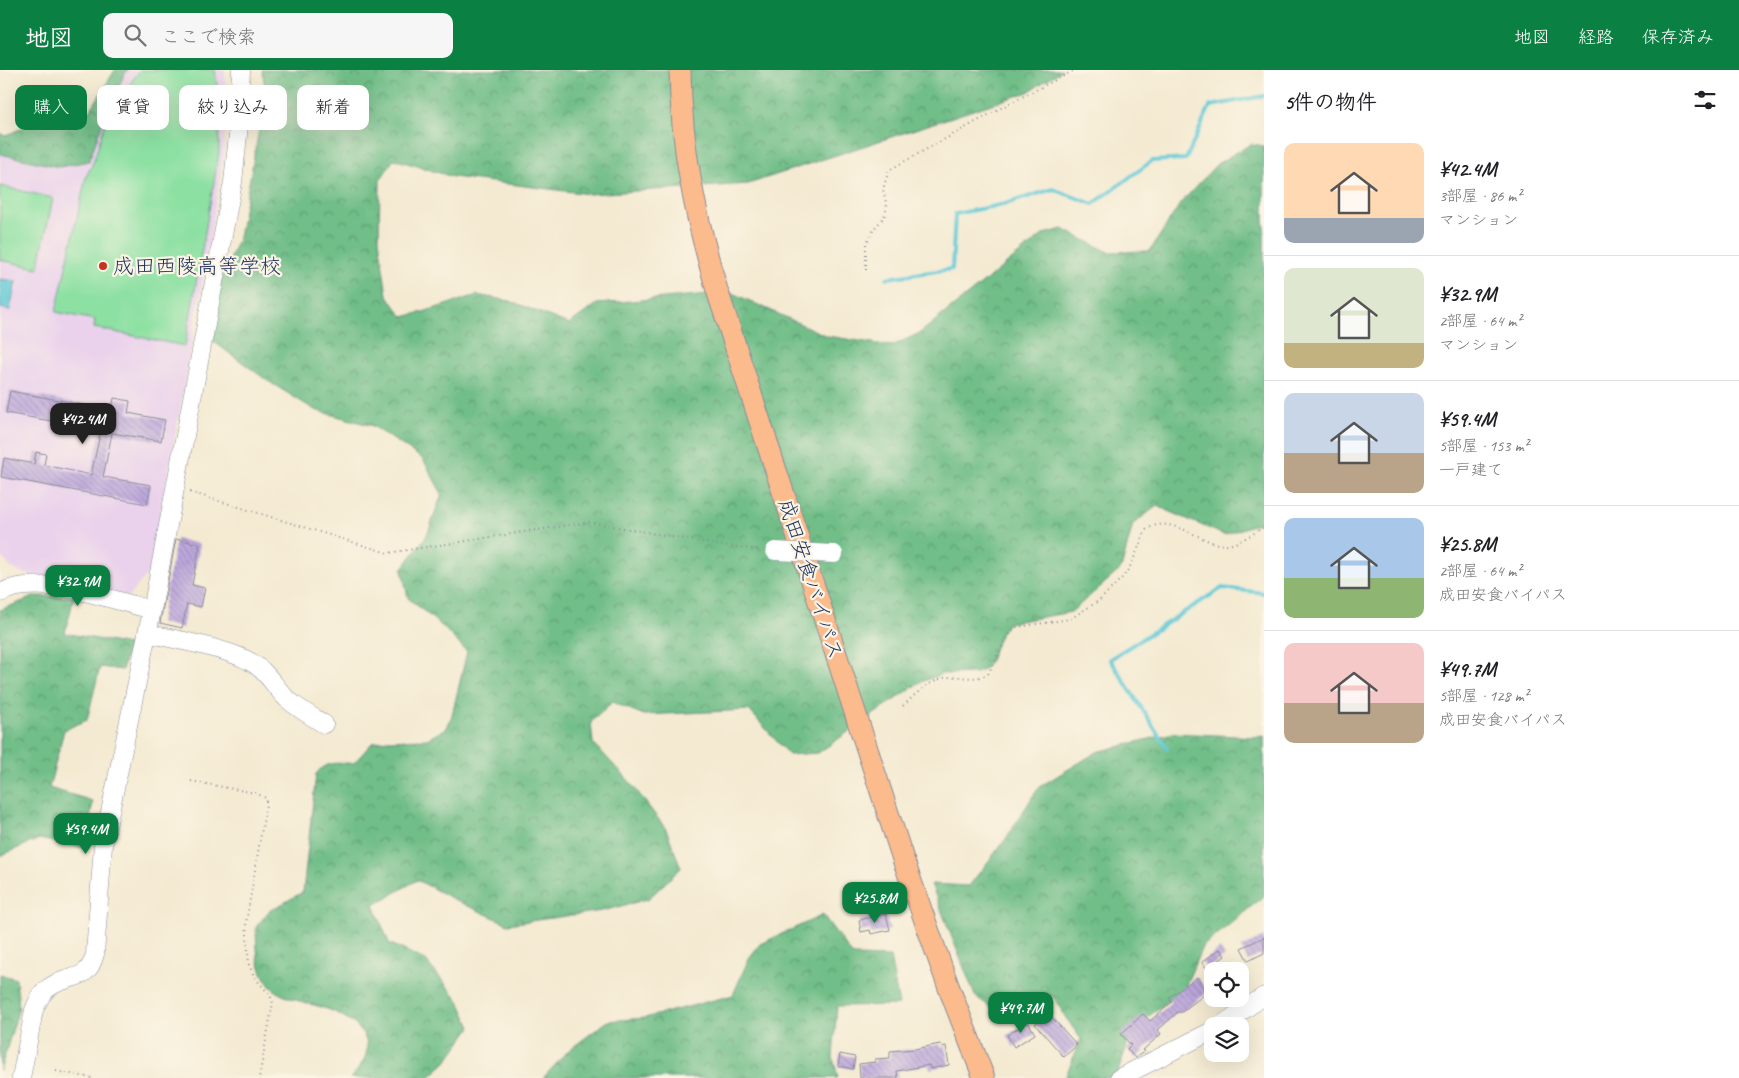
<!DOCTYPE html>
<html lang="ja">
<meta charset="utf-8">
<style>
:root{--surface:#fff;--page:#f6f6f6;--text:#202124;--muted:#757577;--line:#e0e0e0;--accent:#0b8043}
body{margin:0;font-family:Caveat,"Klee One",sans-serif;background:var(--page);color:var(--text);height:100vh;display:flex;flex-direction:column;font-size:19px;white-space:nowrap}
*{box-sizing:border-box;margin:0}
p{font-size:16px;color:var(--muted)}
.icon{flex:none;width:28px;height:28px;fill:none;stroke:currentColor;stroke-width:2;stroke-linecap:round;stroke-linejoin:round}
.map{position:relative;flex:1;overflow:hidden}
.details{display:flex;flex-direction:column;background:var(--surface);width:475px}
.details>*{flex:none}
.guide{position:absolute;left:15px;top:15px;width:475px;height:45px;display:flex;gap:10px}
.tools{position:absolute;left:1204px;top:892px;display:grid;gap:10px}
.tools a{display:grid;place-items:center;width:45px;height:45px;border-radius:10px;background:var(--surface);box-shadow:0 5px 20px #0002;font-size:25px}
.price{position:absolute;translate:-50% -42px;padding:0 11px;border-radius:10px;background:var(--accent);color:#fff;font-size:16px;line-height:32px;filter:drop-shadow(0 1px 2px #0008)}
.price::after{content:'';position:absolute;left:50%;top:30px;width:15px;height:11px;margin-left:-8px;background:inherit;clip-path:polygon(0 0,100% 0,50% 100%)}
.price.selected{background:#222;color:#fff}
ul{padding:0;list-style:none}
li{display:flex;align-items:center;gap:15px;height:125px;padding:0 20px}
li+li{border-top:1px solid var(--line)}
li span{display:grid;place-items:center;flex:none;width:140px;height:100px;border-radius:10px;color:#555}
li>.icon{margin-inline-start:auto}
span .icon{width:60px;height:60px;fill:#fffc;stroke-width:1}
li b{font-size:21px}
h2{display:flex;justify-content:space-between;align-items:center;height:60px;padding:0 20px;font-size:21px}
.pill{padding:0 18px;border-radius:10px;background:var(--surface);box-shadow:0 5px 20px #0002;font-size:18px;line-height:45px}
.pill.selected{background:var(--accent);color:#fff}
header{display:flex;align-items:center;gap:30px;box-sizing:border-box;height:70px;padding:0 25px;background:var(--accent);color:#fff}
header strong{font-size:24px}
nav{display:flex;gap:28px;margin-inline-start:auto;font-size:18px}
.search{width:350px;height:45px;background:var(--page);display:flex;align-items:center;gap:12px;box-sizing:border-box;padding:0 18px;border-radius:10px;color:var(--muted);font-size:19px}
main{display:flex;flex:1;min-height:0}
.map>svg:first-child{display:block}
.built{fill:#ead1ec}
.green{fill:#8ce0a2;stroke:#548880}
.forest{fill:url(#forest-crowns);stroke:#467673}
.water{fill:#5ec9d7;stroke:#3c7c9a}
.lines{fill:none;stroke-linecap:round;stroke-linejoin:round}
.stream{stroke:#5ec9d7;stroke-width:4}
.building{fill:url(#building-back-hatch)}
.minor-casing{stroke:#888c98;stroke-width:19}
.major-casing{stroke:#888c98;stroke-width:23}
.path{stroke:#888c98;stroke-width:2;stroke-dasharray:1 4;stroke-linecap:butt}
.minor{stroke:#fff;stroke-width:18}
.major{stroke:#fbbb8d;stroke-width:21}
.minor-bridge-casing{stroke:#888c98;stroke-width:19;stroke-linecap:butt}
.minor-bridge{stroke:#fff;stroke-width:18}
.poi-dot{fill:#c8321e;stroke:#fcf5e5;stroke-width:2}
.labels{text-anchor:middle;stroke-width:4.5;stroke-linejoin:round;paint-order:stroke}
.poi-label{font-size:21px;fill:#1b2f5e;stroke:#fcf5e5;text-anchor:start}
.street-label{font-size:21px;fill:#1b2f5e;stroke:#fcf5e5}
</style>
<header>
<strong>地図</strong>
<div class="search"><svg class="icon" aria-label="search" viewBox="0 0 24 24"><circle cx="10" cy="10" r="6"/><path d="M15 15l6 6"/></svg>ここで検索</div>
<nav><a>地図</a><a>経路</a><a>保存済み</a></nav>
</header>
<main>
<div class="map">
<svg width="1264" height="1008" viewBox="0 0 1264 1008">
<defs>
<pattern id="forest-crowns" width="20" height="18" patternUnits="userSpaceOnUse" patternTransform="scale(1.25)"><rect width="20" height="18" fill="#71be88"/><path d="M2 6a3 3 0 1 1 6 0M12 15a3 3 0 1 1 6 0" fill="none" stroke="#5c9b72"/></pattern>
<pattern id="building-back-hatch" width="6" height="6" patternUnits="userSpaceOnUse" patternTransform="scale(1.25)"><rect width="6" height="6" fill="#bea8dd"/><path d="M-1 5l2 2M0 0l6 6M5-1l2 2" fill="none" stroke="#9a89b6"/></pattern>
</defs>
<rect width="100%" height="100%" fill="#fcf5e5"/>
<filter id="ink" filterUnits="userSpaceOnUse"><feTurbulence type="fractalNoise" baseFrequency=".02" numOctaves="2"/><feDisplacementMap in="SourceGraphic" scale="10" xChannelSelector="R" yChannelSelector="G"/><feConvolveMatrix kernelMatrix="1 2 1 2 8 2 1 2 1" color-interpolation-filters="sRGB"/></filter>
<filter id="wash" filterUnits="userSpaceOnUse"><feTurbulence type="fractalNoise" baseFrequency=".0096" numOctaves="4" result="noise"/><feDisplacementMap in="SourceGraphic" scale="20" xChannelSelector="R" yChannelSelector="G"/><feGaussianBlur stdDeviation="1.12" result="paint"/><feColorMatrix in="noise" values="0 0 0 0 0 0 0 0 0 0 0 0 0 0 0 0 0 1.4 0 .05"/><feComposite in="paint" operator="in"/></filter>
<g filter="url(#wash)">
<rect width="100%" height="100%" fill="#f4ead2"/>
<path class="built" d="M128,0H225L226,36L224,84L188,295L150,501L128,527L21,503L10,497L0,485V84L58,97L89,91L106,43L125,3Z"/>
<path class="green" d="M140,0H215L219,31V83L185,276L94,258L95,250L56,242L86,107L93,93L108,44Z
M0,116L53,128L38,198L0,190Z"/>
<path class="forest" d="M115,0H128L125,3L106,43L89,91L59,97L0,84V63L5,66L69,35L90,41Z
M262,0H1062L1028,22L748,114L589,124L453,107L394,89L380,110L379,170L387,225L403,247L423,242L477,225L510,231L569,254L597,234L730,222L827,266L892,276L920,263L1044,164L1062,159L1109,182L1150,181L1180,134L1217,94L1251,74L1264,76V451L1224,465L1157,436L1133,454L1121,499L1071,542L1008,553L1001,562L989,593L983,600L975,603L942,604L920,612L818,683L789,685L749,640L644,645L612,632L591,652L593,673L630,712L666,759L681,798L648,829L602,841L508,854L457,831L417,810L374,835L389,873L425,890L458,929L471,957L446,992L428,1008H350C382,977 365,955 330,940C315,934 282,929 272,918C256,901 257,880 256,857L269,841L303,822L316,704C327,690 338,694 354,693L372,673L387,670L427,669L447,658L452,645L467,582L443,557L408,528L402,499L427,465L442,424L423,389L373,356L315,340L268,311L210,269L213,228L239,167L266,22Z
M36,526L74,527L65,563L129,575L122,600L100,597L87,650L64,660L49,718L93,731L85,778L39,769L0,786V540Z
M1173,663L1258,667L1264,666V826L1202,877L1185,917L1149,946L1129,969L1116,1008H1065L1081,969L1064,945L1053,926L1019,930L993,939L975,926L931,814L969,816L1005,770L1039,717L1097,682Z
M823,845L853,886L890,887L899,935L837,936L833,987L838,1008H543L569,980L608,951L645,948L733,925L749,888L760,874Z
M0,904L16,909L19,938L0,1001Z"/>
<path class="water" d="M0,209L16,211L10,240L0,238Z"/>
<g class="lines">
<path class="stream" d="M887,208L952,199L955,144L1005,134L1053,119L1093,134L1152,91L1186,89L1210,36L1264,26
M1167,678L1110,589L1222,518L1264,523"/>
</g>
<g id="blocks">
<path class="building" d="M10,321L112,340L114,328L130,331L128,343L165,350L161,371L112,363L103,407L151,415L147,434L1,407L4,388L34,394L36,382L46,384L44,395L91,405L101,360L6,343Z
M176,469L200,474L192,515L205,518L201,537L187,534L182,558L160,553Z
M886,844L890,860L871,864L870,860L861,862L859,850Z
M1264,867V883L1248,891L1241,878Z
M1220,879L1225,886L1207,899L1202,892Z
M1197,907L1208,922L1180,943L1179,941L1158,960L1161,964L1143,980L1145,981L1135,988L1127,979L1131,975L1121,964L1143,944L1150,951L1172,932L1169,928Z
M1048,943L1077,975L1064,987L1035,954Z
M1028,952L1035,964L1014,977L1007,965Z
M940,974L941,977L946,976L949,995L930,999L929,995L897,1001L898,1008H860L859,994L875,992V989L890,988V981L915,979Z
M840,984L855,987L853,999L838,996Z"/>
</g>
</g>
<g filter="url(#ink)">
<use href="#blocks" fill-opacity="0" stroke="#888c98" stroke-width="1"/>
<g class="lines">
<g class="minor-casing">
<path id="minor" d="M0,523C38,502 112,530 152,540
M147,563C176,570 235,579 257,596C269,605 276,618 286,628C297,638 311,646 324,654
M1220,956L1264,926
M21,1008L34,940C38,930 43,920 53,915C74,904 88,911 95,884L103,776L152,540L233,112L238,65L241,0
M1119,1008L1212,961"/>
</g>
<g class="major-casing">
<path id="major" d="M680,0C681,78 695,145 717,220L903,789L949,918L984,1008"/>
</g>
<path class="path" d="M866,200V174L874,159L884,147L887,137L883,119L889,100L1010,33L1075,0
M190,422L388,483L589,452L719,475L761,480
M903,636C917,623 930,609 950,607C963,606 976,611 988,604L1008,565L1017,557L1070,549L1100,530L1124,506L1131,495L1146,460C1170,442 1201,474 1225,475C1238,475 1253,463 1264,457
M191,711L255,723L266,728V735L246,853L247,866L249,895L255,908L270,925L273,933L259,1008
M56,1001L92,1008"/>
<use href="#minor" class="minor"/>
<use href="#major" class="major"/>
<g class="minor-bridge-casing">
<path id="minor-bridge" d="M775,481L834,484"/>
</g>
<use href="#minor-bridge" class="minor-bridge"/>
</g>
</g>
<circle class="poi-dot" cx="103" cy="196" r="5"/>
<g class="labels">
<g class="poi-label">
<text x="113" y="203">成田西陵高等学校</text>
</g>
<g class="street-label">
<text transform="translate(811 509) rotate(72)" y="7">成田安食バイパス</text>
</g>
</g>
</svg>
<div class="tools">
<a><svg class="icon" aria-label="locate" viewBox="0 0 24 24"><circle cx="12" cy="12" r="6"/><path d="M12 2v4M12 18v4M2 12h4M18 12h4"/></svg></a>
<a><svg class="icon" aria-label="layers" viewBox="0 0 24 24"><path d="M12 4l9 5-9 5-9-5zM3 14l9 5 9-5"/></svg></a>
</div>
<b class="price selected" style="left:83px;top:375px">¥42.4M</b>
<b class="price" style="left:78px;top:537px">¥32.9M</b>
<b class="price" style="left:86px;top:785px">¥59.4M</b>
<b class="price" style="left:875px;top:854px">¥25.8M</b>
<b class="price" style="left:1021px;top:964px">¥49.7M</b>
<div class="guide">
<a class="pill selected">購入</a>
<a class="pill">賃貸</a>
<a class="pill">絞り込み</a>
<a class="pill">新着</a>
</div>
</div>
<section class="details">
<h2>5件の物件<svg class="icon" aria-label="filters" viewBox="0 0 24 24"><path d="M4 7h16M4 17h16"/><circle cx="9" cy="7" r="2"/><circle cx="15" cy="17" r="2"/></svg></h2>
<ul>
<li><span style="background:linear-gradient(#ffd9b3 75%,#9aa5b1 0)"><svg class="icon" aria-label="home" viewBox="0 0 24 24"><path d="M3 11l9-7 9 7M6 9v11h12V9"/></svg></span><div><b>¥42.4M</b><p>3部屋 · 86 m²</p><p>マンション</p></div></li>
<li><span style="background:linear-gradient(#dfe7d0 75%,#c2b280 0)"><svg class="icon" aria-label="home" viewBox="0 0 24 24"><path d="M3 11l9-7 9 7M6 9v11h12V9"/></svg></span><div><b>¥32.9M</b><p>2部屋 · 64 m²</p><p>マンション</p></div></li>
<li><span style="background:linear-gradient(#c9d6e8 60%,#b9a48a 0)"><svg class="icon" aria-label="home" viewBox="0 0 24 24"><path d="M3 11l9-7 9 7M6 9v11h12V9"/></svg></span><div><b>¥59.4M</b><p>5部屋 · 153 m²</p><p>一戸建て</p></div></li>
<li><span style="background:linear-gradient(#a9c7e8 60%,#8fb573 0)"><svg class="icon" aria-label="home" viewBox="0 0 24 24"><path d="M3 11l9-7 9 7M6 9v11h12V9"/></svg></span><div><b>¥25.8M</b><p>2部屋 · 64 m²</p><p>成田安食バイパス</p></div></li>
<li><span style="background:linear-gradient(#f6c9c9 60%,#b9a48a 0)"><svg class="icon" aria-label="home" viewBox="0 0 24 24"><path d="M3 11l9-7 9 7M6 9v11h12V9"/></svg></span><div><b>¥49.7M</b><p>5部屋 · 128 m²</p><p>成田安食バイパス</p></div></li>
</ul>
</section>
</main>
